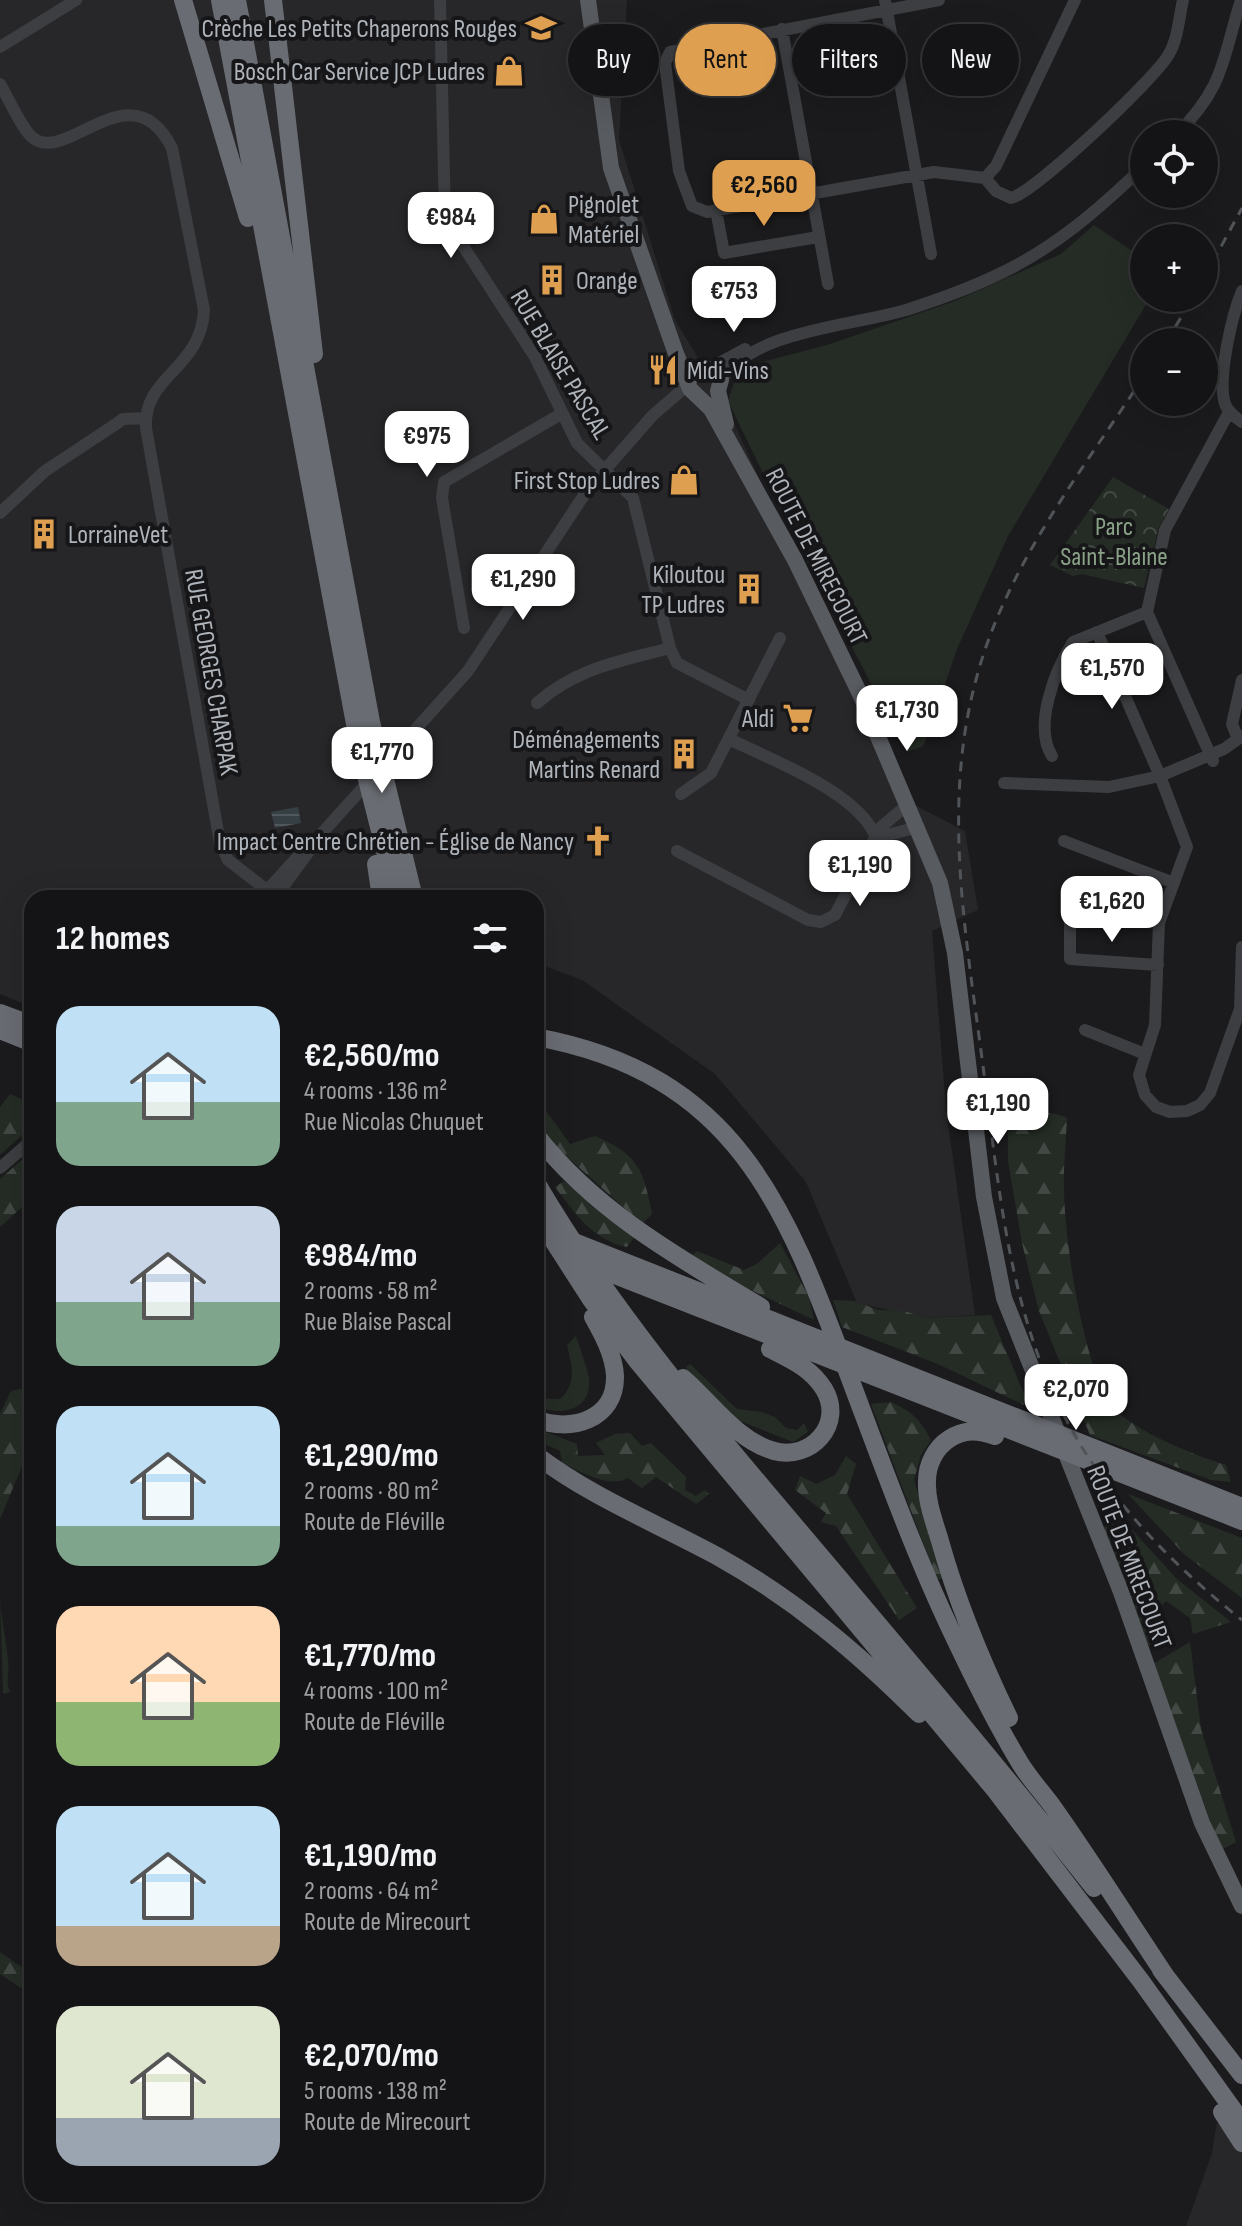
<!DOCTYPE html>
<meta charset="utf-8">
<style>
:root{--surface:#141416;--page:#212123;--text:#f1f3f6;--muted:#9d9ea1;--line:#333335;--accent:#df9f51}
body{margin:0;font-family:"Sofia Sans Condensed",sans-serif;background:var(--page);color:var(--text);height:100vh;display:flex;flex-direction:column;font-size:30px;white-space:nowrap}
*{box-sizing:border-box;margin:0}
p{font-size:26px;color:var(--muted)}
.icon{flex:none;width:44px;height:44px;fill:none;stroke:currentColor;stroke-width:2;stroke-linecap:round;stroke-linejoin:round}
.map{position:relative;flex:1;overflow:hidden}
.side{position:absolute;left:24px;top:890px;width:520px;height:1312px;display:flex;flex-direction:column;background:var(--surface);border-radius:24px;box-shadow:0 8px 32px #0002,0 0 0 2px var(--line)}
.side>*{flex:none}
.banner{position:absolute;left:568px;top:24px;width:554px;height:72px;display:flex;gap:16px}
.tools{position:absolute;left:1130px;top:120px;display:grid;gap:16px}
.tools a{display:grid;place-items:center;width:88px;height:88px;border-radius:50%;background:var(--surface);box-shadow:0 8px 32px #0002,0 0 0 2px var(--line);font-size:40px}
.price{position:absolute;translate:-50% -68px;padding:0 18px;border-radius:16px;background:#fff;color:#222;font-size:26px;line-height:52px;filter:drop-shadow(0 2px 4px #0008)}
.price::after{content:'';position:absolute;left:50%;top:48px;width:24px;height:18px;margin-left:-12px;background:inherit;clip-path:polygon(0 0,100% 0,50% 100%)}
.price.selected{background:var(--accent);color:#111}
ul{padding:0;list-style:none}
li{display:flex;align-items:center;gap:24px;height:200px;padding:0 32px}
li span{display:grid;place-items:center;flex:none;width:224px;height:160px;border-radius:24px;color:#555}
li>.icon{margin-inline-start:auto}
span .icon{width:96px;height:96px;fill:#fffc;stroke-width:1}
li b{font-size:34px}
h2{display:flex;justify-content:space-between;align-items:center;height:96px;padding:0 32px;font-size:34px}
.tag{padding:0 28px;border-radius:36px;background:var(--surface);box-shadow:0 8px 32px #0002,0 0 0 2px var(--line);font-size:28px;line-height:72px}
.tag.selected{background:var(--accent);color:#111}
.map>svg:first-child{display:block}
.built{fill:#27272a}
.grass{fill:#252c25}
.forest{fill:url(#forest-firs)}
.park{fill:url(#park-crowns)}
.water{fill:url(#water-rules)}
.lines{fill:none;stroke-linecap:round;stroke-linejoin:round}
.minor{stroke:#3c3e41;stroke-width:12}
.major{stroke:#585b60;stroke-width:16}
.highway{stroke:#696c72;stroke-width:18}
.rail{stroke:#515458;stroke-width:3;stroke-dasharray:10 8;stroke-linecap:butt}
.labels{text-anchor:middle;stroke-width:8;stroke-linejoin:round;paint-order:stroke}
.poi-label{font-size:26px;fill:#afb4bb;stroke:#161618;text-anchor:end}
.street-label{font-size:26px;fill:#afb4bb;stroke:#161618}
.park-label{font-size:26px;fill:#8aa388;stroke:#161618}
</style>
<div class="map">
<svg width="1242" height="2226" viewBox="0 0 1242 2226">
<defs>
<pattern id="forest-firs" width="22" height="20" patternUnits="userSpaceOnUse" patternTransform="scale(2)"><rect width="22" height="20" fill="#252c25"/><path d="M5 1l3.5 6h-7zM16 11l3.5 6h-7z" fill="#424843"/></pattern>
<pattern id="park-crowns" width="20" height="18" patternUnits="userSpaceOnUse" patternTransform="scale(2)"><rect width="20" height="18" fill="#252c25"/><path d="M2 6a3 3 0 1 1 6 0M12 15a3 3 0 1 1 6 0" fill="none" stroke="#424843"/></pattern>
<pattern id="water-rules" width="6" height="5" patternUnits="userSpaceOnUse" patternTransform="scale(2)"><rect width="6" height="5" fill="#363f44"/><path d="M0 2.5h6" fill="none" stroke="#51585d"/></pattern>
</defs>
<rect width="100%" height="100%" fill="#1b1b1d"/>
<path class="built" d="M0,0H627L619,140L675,320L723,399L905,800L965,831L978,910L932,931L946,1109L975,1315L925,1318L857,1303L806,1182L715,1074L582,980L536,963V898H32V1007L0,994Z
M1217,2122L1242,2152V2226H1186L1212,2153Z"/>
<path class="grass" d="M1094,225L1144,259V298H1150L1008,536L957,649L927,737L923,746L907,752L789,527L728,401L739,368L827,345L955,301L1061,254Z
M576,1336C579,1346 588,1370 589,1378C592,1411 560,1417 536,1406V1398L560,1399C577,1384 572,1366 567,1345Z
M690,1364L737,1409L762,1412L775,1417L786,1428L797,1430L804,1423L808,1432L793,1442L737,1420L690,1377L686,1367Z
M0,1596C1,1618 6,1639 8,1660C10,1672 5,1679 10,1692L3,1694Z"/>
<path class="forest" d="M1007,1093C1021,1120 1044,1107 1067,1118C1066,1142 1063,1167 1064,1192C1065,1239 1084,1386 1121,1415C1147,1436 1194,1455 1226,1465L1231,1482L1211,1480L1090,1435L1039,1311L1022,1243L1008,1161V1108L1004,1094Z
M10,1094L32,1104V1126L0,1155V1107Z
M536,1097L570,1144L595,1136C638,1155 643,1168 652,1214L642,1224L554,1145L536,1119Z
M32,1151V1198L0,1227V1179Z
M564,1181L634,1238L627,1247C592,1240 575,1213 555,1187Z
M780,1243L809,1297L814,1320L719,1275L691,1257L697,1251L744,1270L757,1264Z
M833,1300L855,1301L878,1310L905,1311L925,1318L991,1315L1030,1408L938,1364L842,1327Z
M21,1389L32,1396V1442L0,1519V1414L11,1391Z
M891,1402C911,1411 921,1420 931,1440L921,1455L914,1480L943,1578L937,1580L871,1404Z
M536,1428L577,1444L578,1456L605,1455L596,1443L615,1434L630,1433L642,1446L651,1443L686,1477L685,1490L696,1496L705,1490L709,1494L696,1504L656,1477L642,1488L628,1478C609,1489 580,1471 562,1463L560,1451L536,1440Z
M846,1456L856,1464L847,1494L917,1608L899,1620L836,1526L821,1522L826,1513L795,1490L800,1476L816,1484L835,1475Z
M1128,1494L1242,1538V1598L1185,1555Z
M1108,1509H1113L1177,1579L1231,1622L1193,1634L1190,1618L1166,1601L1146,1622L1152,1644L1147,1646L1104,1528Z
M1190,1642L1201,1729L1236,1842L1221,1850L1153,1664Z
M0,1952L32,1974V1995L0,1974Z"/>
<path class="park" d="M1113,477L1169,509L1159,527L1144,588L1082,574L1073,576L1050,565Z"/>
<path class="water" d="M298,807L301,823L275,828L271,812Z"/>
<g class="lines">
<path class="minor" d="M440,0L445,218L535,357L577,443L633,498L670,648L677,663L749,700
M885,0L931,254
M939,0L670,52L665,63L679,171L692,206L707,212L934,172L985,178L996,166L1075,0
M782,29L828,284
M0,47L76,0
M0,84C8,97 22,130 33,138C67,165 131,67 172,148L204,310C201,370 143,375 146,428L220,843L228,860L276,897
M1177,134C1225,86 1222,60 1241,0
M985,178L996,191L1011,198C1034,193 1157,77 1169,54C1178,38 1179,18 1183,0
M716,210L724,253L818,237
M1242,291C1232,315 1217,379 1225,404C1228,412 1235,417 1242,422
M710,368L745,349
M721,380C754,330 852,326 906,310C937,300 968,289 997,275C1055,248 1099,209 1144,166
M0,513L45,471L113,426L123,419L146,418
M464,628L442,498L444,482L561,414
M537,703C576,668 621,661 670,648
M1242,736L1224,749L1160,776L1187,847L1159,923L1155,1025L1139,1075L1145,1095L1156,1107L1170,1112L1187,1111L1200,1105L1210,1093L1240,1009L1242,947
M729,739C772,760 860,793 876,838
M1238,739L1232,724L1242,680
M1052,756C1033,726 1055,670 1073,642L1147,612
M1213,761L1147,612L1165,530L1229,412
M1004,783L1109,787L1160,776L1097,632
M681,794L711,773L780,638
M876,838L918,827
M1064,841L1174,883
M677,851L808,920L821,922L835,915L880,828L908,804
M260,898L303,851
M275,898L323,832L468,671L588,489L653,415L689,384
M1070,920V959L1158,965
M1085,1030L1145,1054
M0,1168L32,1140"/>
<path class="major" d="M588,0L611,168L675,351L690,389L711,409L795,560L860,694L940,883L955,953L984,1197L1004,1298L1121,1592L1202,1823L1242,1906
M689,379L701,367L715,370L721,380L718,391L726,424"/>
<path class="highway" d="M183,0L248,218
M220,0L361,756L397,898
M237,0L371,722L414,898
M273,0L314,354
M376,864L381,898
M0,1013L32,1025
M0,1030L32,1043
M536,1037C736,1074 785,1205 849,1376C883,1466 916,1559 958,1645C977,1685 997,1725 1020,1763C1029,1778 1042,1792 1053,1807C1092,1862 1129,1921 1167,1978
M536,1135C595,1211 679,1258 761,1307
M536,1182C611,1310 706,1421 802,1534C901,1651 1000,1768 1094,1888
M536,1214L590,1298L638,1362L995,1790L1141,1981L1242,2122
M572,1241L1242,1507
M587,1264L1242,1521
M683,1378C711,1402 736,1440 774,1451C811,1461 845,1424 824,1389C811,1368 790,1359 770,1349
M536,1419C570,1433 616,1420 615,1376C614,1355 603,1335 593,1317
M995,1436C978,1430 964,1429 949,1439C935,1448 927,1465 927,1481C926,1501 934,1521 940,1541C957,1602 981,1660 1009,1718
M536,1455C591,1497 656,1523 717,1556C794,1599 857,1652 919,1714
M1161,1970L1242,2075
M1222,2112L1242,2143"/>
<path class="rail" d="M1204,278L1242,208
M1166,342L1193,298
M1144,376C1082,471 1007,565 977,676C941,805 966,935 983,1066C998,1180 1007,1295 1057,1401C1099,1490 1165,1559 1242,1620"/>
</g>
<defs>
<g id="school-bare" transform="scale(2.4)"><path d="M0-5L7-2L0 1L-7-2ZM-4 1L0 2.5L4 1V4Q0 6-4 4Z" fill="#df9f51" stroke="#161618" stroke-width="2.5" paint-order="stroke"/></g>
<g id="shop-bare" transform="scale(2.4)"><path d="M-5-2.5h2.3a2.7 3.5 0 0 1 5.4 0H5L5.5 6h-11ZM-1.5-2.5h3a1.5 2.3 0 0 0-3 0Z" fill="#df9f51" stroke="#161618" stroke-width="2.5" paint-order="stroke"/></g>
<g id="building-bare" transform="scale(2.4)"><path d="M-4-6H4V6H1V3H-1V6H-4ZM-2.5-4.3h1.7v1.8h-1.7ZM.8-4.3h1.7v1.8H.8ZM-2.5-1h1.7V.8h-1.7ZM.8-1h1.7V.8H.8Z" fill="#df9f51" stroke="#161618" stroke-width="2.5" paint-order="stroke"/></g>
<g id="restaurant-bare" transform="scale(2.4)"><path d="M-5-6h1v4h1v-4h1v4h1v-4h1v5L-1.5 .5V6h-2V.5L-5-1ZM5-6V6H3V1.5H1.5Q1.5-4 5-6Z" fill="#df9f51" stroke="#161618" stroke-width="2.5" paint-order="stroke"/></g>
<g id="supermarket-bare" transform="scale(2.4)"><path d="M-6-5.5h2.5l.6 2H6L4.5 2H-2.5L-4.4-4H-6ZM-1.5 3.2a1.3 1.3 0 1 0 .1 0ZM3 3.2a1.3 1.3 0 1 0 .1 0Z" fill="#df9f51" stroke="#161618" stroke-width="2.5" paint-order="stroke"/></g>
<g id="church-bare" transform="scale(2.4)"><path d="M-1.2-6h2.4v3.5h3.3v2.4h-3.3V6h-2.4V-.1h-3.3v-2.4h3.3Z" fill="#df9f51" stroke="#161618" stroke-width="2.5" paint-order="stroke"/></g>
</defs>
<g fill-rule="evenodd">
<use href="#school-bare" x="541" y="28"/>
<use href="#shop-bare" x="509" y="71"/>
<use href="#shop-bare" x="544" y="219"/>
<use href="#building-bare" x="552" y="280"/>
<use href="#restaurant-bare" x="663" y="370"/>
<use href="#shop-bare" x="684" y="480"/>
<use href="#building-bare" x="44" y="534"/>
<use href="#building-bare" x="749" y="589"/>
<use href="#supermarket-bare" x="798" y="718"/>
<use href="#building-bare" x="684" y="754"/>
<use href="#church-bare" x="598" y="841"/>
</g>
<g class="labels">
<g class="poi-label">
<text x="517" y="37">Crèche Les Petits Chaperons Rouges</text>
<text x="485" y="80">Bosch Car Service JCP Ludres</text>
<text x="568" y="213" text-anchor="start">Pignolet<tspan x="568" dy="30">Matériel</tspan></text>
<text x="576" y="289" text-anchor="start">Orange</text>
<text x="687" y="379" text-anchor="start">Midi-Vins</text>
<text x="660" y="489">First Stop Ludres</text>
<text x="68" y="543" text-anchor="start">LorraineVet</text>
<text x="725" y="583">Kiloutou<tspan x="725" dy="30">TP Ludres</tspan></text>
<text x="774" y="727">Aldi</text>
<text x="660" y="748">Déménagements<tspan x="660" dy="30">Martins Renard</tspan></text>
<text x="574" y="850">Impact Centre Chrétien - Église de Nancy</text>
</g>
<g class="street-label">
<text transform="translate(561 364) rotate(59)" y="9">RUE BLAISE PASCAL</text>
<text transform="translate(817 556) rotate(63)" y="9">ROUTE DE MIRECOURT</text>
<text transform="translate(212 672) rotate(80)" y="9">RUE GEORGES CHARPAK</text>
<text transform="translate(1130 1557) rotate(69)" y="9">ROUTE DE MIRECOURT</text>
</g>
<g class="park-label">
<text x="1114" y="535">Parc<tspan x="1114" dy="30">Saint-Blaine</tspan></text>
</g>
</g>
</svg>
<div class="tools">
<a><svg class="icon" aria-label="locate" viewBox="0 0 24 24"><circle cx="12" cy="12" r="6"/><path d="M12 2v4M12 18v4M2 12h4M18 12h4"/></svg></a>
<a>+</a>
<a>−</a>
</div>
<b class="price selected" style="left:764px;top:228px">€2,560</b>
<b class="price" style="left:451px;top:260px">€984</b>
<b class="price" style="left:734px;top:334px">€753</b>
<b class="price" style="left:427px;top:479px">€975</b>
<b class="price" style="left:523px;top:622px">€1,290</b>
<b class="price" style="left:1112px;top:711px">€1,570</b>
<b class="price" style="left:907px;top:753px">€1,730</b>
<b class="price" style="left:382px;top:795px">€1,770</b>
<b class="price" style="left:860px;top:908px">€1,190</b>
<b class="price" style="left:1112px;top:944px">€1,620</b>
<b class="price" style="left:998px;top:1146px">€1,190</b>
<b class="price" style="left:1076px;top:1432px">€2,070</b>
<div class="banner">
<a class="tag">Buy</a>
<a class="tag selected">Rent</a>
<a class="tag">Filters</a>
<a class="tag">New</a>
</div>
<section class="side">
<h2>12 homes<svg class="icon" aria-label="filters" viewBox="0 0 24 24"><path d="M4 7h16M4 17h16"/><circle cx="9" cy="7" r="2"/><circle cx="15" cy="17" r="2"/></svg></h2>
<ul>
<li><span style="background:linear-gradient(#bfe0f5 60%,#7fa58c 0)"><svg class="icon" aria-label="home" viewBox="0 0 24 24"><path d="M3 11l9-7 9 7M6 9v11h12V9"/></svg></span><div><b>€2,560/mo</b><p>4 rooms · 136 m²</p><p>Rue Nicolas Chuquet</p></div></li>
<li><span style="background:linear-gradient(#c9d6e8 60%,#7fa58c 0)"><svg class="icon" aria-label="home" viewBox="0 0 24 24"><path d="M3 11l9-7 9 7M6 9v11h12V9"/></svg></span><div><b>€984/mo</b><p>2 rooms · 58 m²</p><p>Rue Blaise Pascal</p></div></li>
<li><span style="background:linear-gradient(#bfe0f5 75%,#7fa58c 0)"><svg class="icon" aria-label="home" viewBox="0 0 24 24"><path d="M3 11l9-7 9 7M6 9v11h12V9"/></svg></span><div><b>€1,290/mo</b><p>2 rooms · 80 m²</p><p>Route de Fléville</p></div></li>
<li><span style="background:linear-gradient(#ffd9b3 60%,#8fb573 0)"><svg class="icon" aria-label="home" viewBox="0 0 24 24"><path d="M3 11l9-7 9 7M6 9v11h12V9"/></svg></span><div><b>€1,770/mo</b><p>4 rooms · 100 m²</p><p>Route de Fléville</p></div></li>
<li><span style="background:linear-gradient(#bfe0f5 75%,#b9a48a 0)"><svg class="icon" aria-label="home" viewBox="0 0 24 24"><path d="M3 11l9-7 9 7M6 9v11h12V9"/></svg></span><div><b>€1,190/mo</b><p>2 rooms · 64 m²</p><p>Route de Mirecourt</p></div></li>
<li><span style="background:linear-gradient(#dfe7d0 70%,#9aa5b1 0)"><svg class="icon" aria-label="home" viewBox="0 0 24 24"><path d="M3 11l9-7 9 7M6 9v11h12V9"/></svg></span><div><b>€2,070/mo</b><p>5 rooms · 138 m²</p><p>Route de Mirecourt</p></div></li>
</ul>
</section>
</div>
